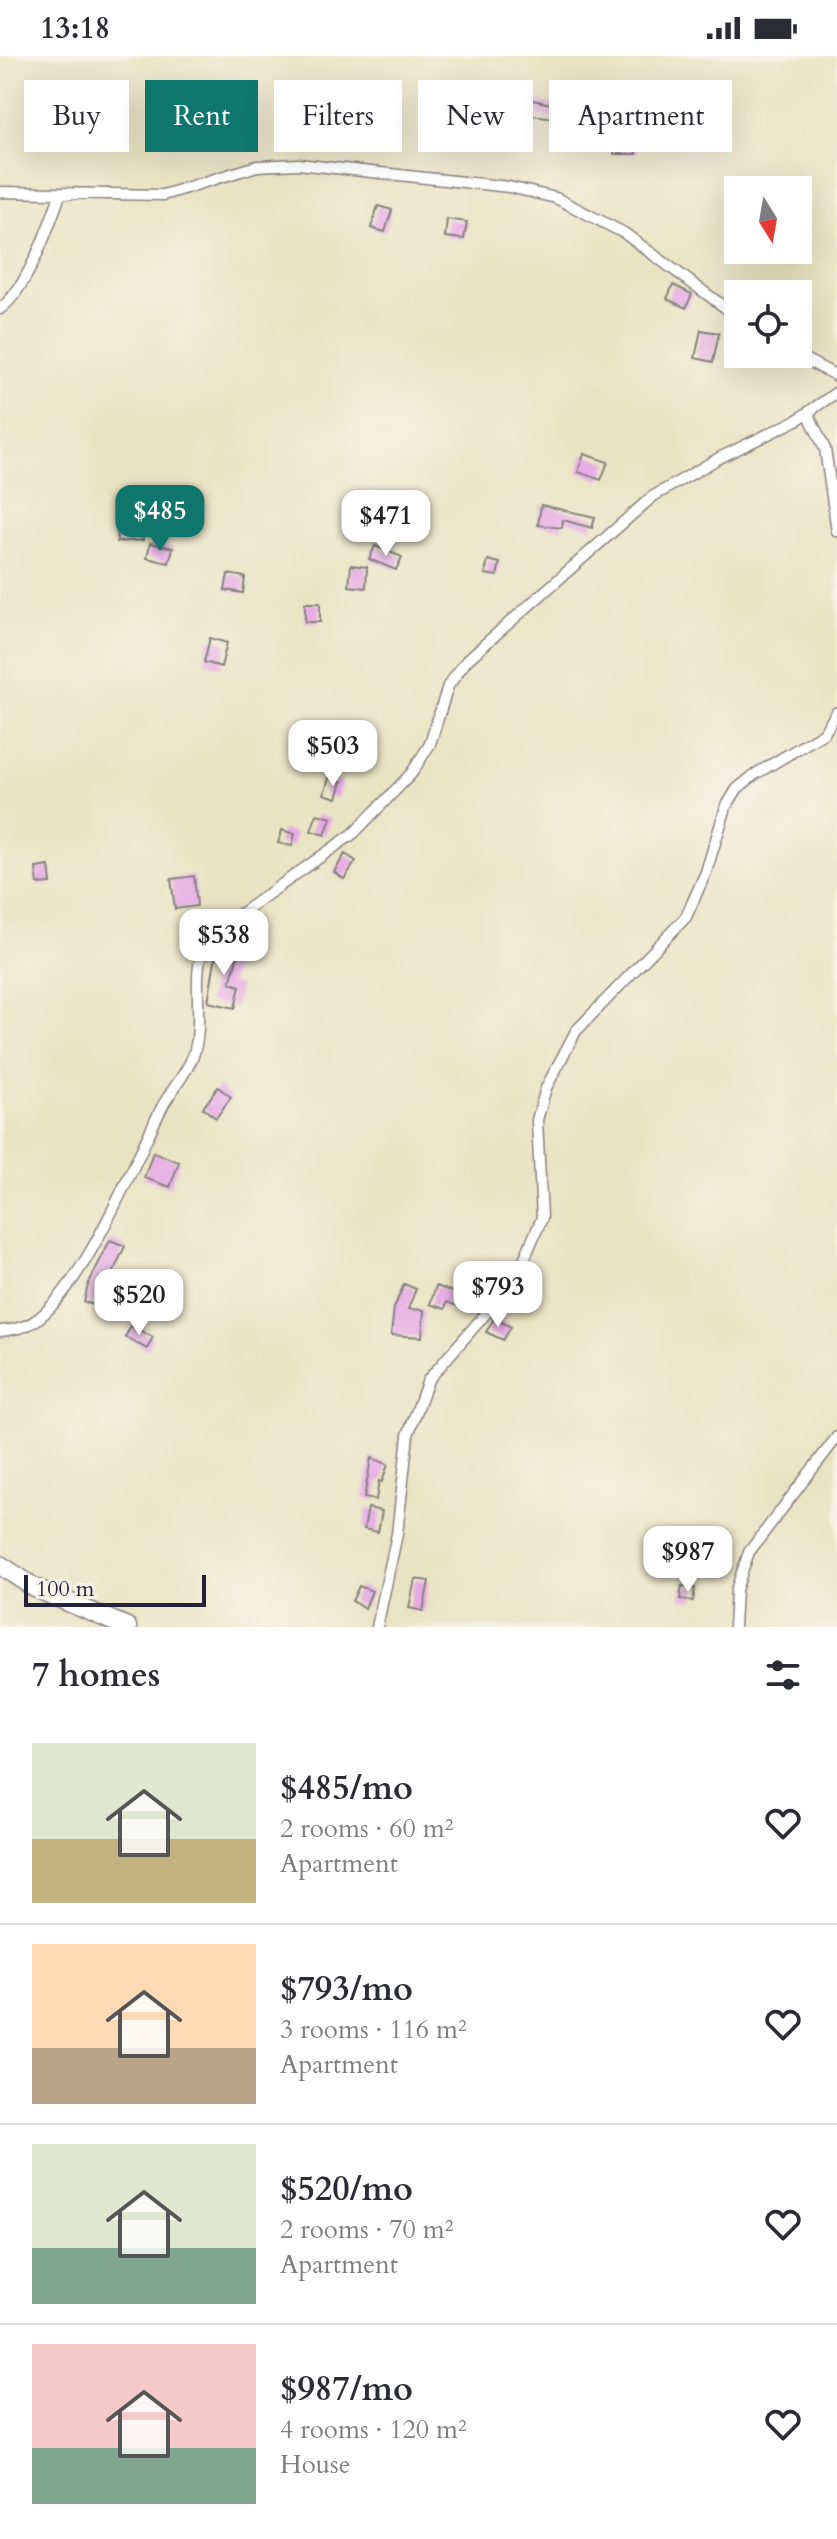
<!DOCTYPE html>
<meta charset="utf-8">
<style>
:root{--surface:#fff;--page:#f2f2f3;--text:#2b2b33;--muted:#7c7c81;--line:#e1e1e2;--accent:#0f766e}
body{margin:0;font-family:Cardo,serif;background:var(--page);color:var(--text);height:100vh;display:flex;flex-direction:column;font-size:30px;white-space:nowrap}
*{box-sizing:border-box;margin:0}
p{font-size:26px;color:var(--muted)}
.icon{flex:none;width:44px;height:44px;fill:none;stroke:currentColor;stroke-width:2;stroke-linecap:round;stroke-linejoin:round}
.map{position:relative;height:1571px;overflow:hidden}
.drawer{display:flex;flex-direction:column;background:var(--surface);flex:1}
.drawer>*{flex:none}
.top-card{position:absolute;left:24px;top:24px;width:790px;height:72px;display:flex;gap:16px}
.needle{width:52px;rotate:169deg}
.buttons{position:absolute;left:724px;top:120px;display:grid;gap:16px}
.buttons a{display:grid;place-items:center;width:88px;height:88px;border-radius:0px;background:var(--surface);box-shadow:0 8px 32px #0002;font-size:40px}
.scale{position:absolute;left:24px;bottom:20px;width:182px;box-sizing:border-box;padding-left:8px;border:4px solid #22223b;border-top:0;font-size:22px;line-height:28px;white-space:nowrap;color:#22223b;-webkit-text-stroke:6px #f7f3e8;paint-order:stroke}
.price{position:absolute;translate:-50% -68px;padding:0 18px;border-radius:16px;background:#fff;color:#222;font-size:26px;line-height:52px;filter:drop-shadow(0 2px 4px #0008)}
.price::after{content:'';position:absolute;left:50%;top:48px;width:24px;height:18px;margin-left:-12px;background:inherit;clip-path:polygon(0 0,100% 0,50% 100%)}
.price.current{background:var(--accent);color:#fff}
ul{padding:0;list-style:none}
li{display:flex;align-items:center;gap:24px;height:200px;padding:0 32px}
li+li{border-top:2px solid var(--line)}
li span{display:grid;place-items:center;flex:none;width:224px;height:160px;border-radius:0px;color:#555}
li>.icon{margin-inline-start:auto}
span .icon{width:96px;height:96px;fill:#fffc;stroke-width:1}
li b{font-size:34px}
h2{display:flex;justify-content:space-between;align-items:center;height:96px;padding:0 32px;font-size:34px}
.pill{padding:0 28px;border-radius:0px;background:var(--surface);box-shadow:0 8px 32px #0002;font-size:28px;line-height:72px}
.pill.current{background:var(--accent);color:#fff}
.status{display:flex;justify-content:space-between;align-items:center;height:56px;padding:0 40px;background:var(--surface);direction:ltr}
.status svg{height:22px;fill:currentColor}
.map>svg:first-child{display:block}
.building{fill:#e5a8e5}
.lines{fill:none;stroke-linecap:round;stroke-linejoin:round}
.minor-casing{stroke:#86827f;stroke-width:13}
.trunk-casing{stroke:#86827f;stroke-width:21}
.minor{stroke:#fff;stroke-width:10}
.trunk{stroke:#fff;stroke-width:18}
</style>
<div class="status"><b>13:18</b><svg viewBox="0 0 49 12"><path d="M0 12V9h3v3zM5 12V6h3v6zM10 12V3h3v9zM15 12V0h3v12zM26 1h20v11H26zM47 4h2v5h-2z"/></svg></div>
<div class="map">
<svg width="837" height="1571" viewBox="0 0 837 1571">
<rect width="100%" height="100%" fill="#f7f3e8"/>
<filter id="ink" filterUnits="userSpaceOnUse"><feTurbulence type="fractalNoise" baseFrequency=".0125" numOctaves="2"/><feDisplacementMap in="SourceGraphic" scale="16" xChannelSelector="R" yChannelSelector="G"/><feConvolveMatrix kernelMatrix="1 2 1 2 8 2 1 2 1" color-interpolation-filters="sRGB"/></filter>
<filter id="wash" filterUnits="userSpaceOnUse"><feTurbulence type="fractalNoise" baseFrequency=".006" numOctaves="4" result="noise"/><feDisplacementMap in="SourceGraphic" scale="32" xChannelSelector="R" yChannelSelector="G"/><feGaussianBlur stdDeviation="1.8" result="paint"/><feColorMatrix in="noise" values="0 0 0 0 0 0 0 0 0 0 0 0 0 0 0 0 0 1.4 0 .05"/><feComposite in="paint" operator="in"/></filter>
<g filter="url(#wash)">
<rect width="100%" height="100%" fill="#eae3c3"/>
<g id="blocks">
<path class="building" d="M509,39L565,51L563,63L507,56Z
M635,80L636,98H614V81Z
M378,150L392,154L385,176L371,172Z
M447,163L467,166L464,183L445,181Z
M673,229L692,238L686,252L667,243Z
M701,274L719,277L713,306L695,302Z
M584,398L608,406L601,424L578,416Z
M541,449L595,461L592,472L563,464L562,472L538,469Z
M141,464L143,484L117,486L116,465Z
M150,487L173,492L169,507L147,502Z
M375,490L402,501L396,514L369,503Z
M488,504L500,507L497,520L485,518Z
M351,509L367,511L366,532L349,530Z
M228,518L245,521L243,537L225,534Z
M305,547H320V566H305Z
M210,582L227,587L221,611L204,606Z
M329,722L342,726L337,742L324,738Z
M317,758L331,762L325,779L311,775Z
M282,774L295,778L292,790L278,787Z
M345,798L356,805L344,823L334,816Z
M49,810L51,827L38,828L36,812Z
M194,820L197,850L175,853L171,823Z
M218,886L240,892L230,927L240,930L235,952L208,946Z
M218,1031L231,1041L216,1062L203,1052Z
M153,1096L179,1106L170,1131L144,1122Z
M110,1184L125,1190L109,1226L100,1222L94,1249L84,1246L88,1229Z
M404,1228L416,1233L408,1253L424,1254L422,1281L391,1279L394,1252Z
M436,1230L464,1240L460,1251L447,1246L445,1253L430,1248Z
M494,1262L511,1271L503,1284L486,1276Z
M131,1270L153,1281L147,1293L125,1281Z
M371,1402L388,1408L382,1426L379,1425L376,1444L364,1442Z
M368,1452L382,1455L378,1476L364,1473Z
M415,1523L429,1525L423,1555L409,1552Z
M359,1530L372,1535L365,1552L352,1545Z
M682,1530L695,1532L693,1545L680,1543Z"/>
</g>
</g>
<g filter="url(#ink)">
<use href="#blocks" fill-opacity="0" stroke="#86827f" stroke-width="2"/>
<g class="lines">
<g class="minor-casing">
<path id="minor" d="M0,136L163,139L257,110L298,108L509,131L556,142L624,177L738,261
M0,253C27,234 49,170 60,139
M795,298L837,320
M808,357L825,393L837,475
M0,1275C15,1274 28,1271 39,1262C88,1222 132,1111 161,1053C170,1035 186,1019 193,1000C206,963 188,915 208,881L354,777L411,718L430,688L448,630L467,604L652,441L719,402L797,364L837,336
M377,1571L397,1478L408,1379L428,1324L515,1224L542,1162L537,1064L546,1032L576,975L686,861L706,816L726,751L737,733L754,719L824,677L837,656
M734,1571L736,1534L749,1496L837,1381"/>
</g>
<g class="trunk-casing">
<path id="trunk" d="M0,1509L35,1532L127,1571"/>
</g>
<use href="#minor" class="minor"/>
<use href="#trunk" class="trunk"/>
</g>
</g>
</svg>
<div class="buttons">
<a><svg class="needle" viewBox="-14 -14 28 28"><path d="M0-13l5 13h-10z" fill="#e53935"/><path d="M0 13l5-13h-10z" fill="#7c7c81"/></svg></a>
<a><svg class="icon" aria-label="locate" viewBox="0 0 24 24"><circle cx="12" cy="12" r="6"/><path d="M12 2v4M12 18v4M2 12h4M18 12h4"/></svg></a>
</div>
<div class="scale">100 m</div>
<b class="price current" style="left:160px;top:497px">$485</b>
<b class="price" style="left:386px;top:502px">$471</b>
<b class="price" style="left:333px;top:732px">$503</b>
<b class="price" style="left:224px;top:921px">$538</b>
<b class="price" style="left:498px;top:1273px">$793</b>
<b class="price" style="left:139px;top:1281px">$520</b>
<b class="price" style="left:688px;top:1538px">$987</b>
<div class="top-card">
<a class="pill">Buy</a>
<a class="pill current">Rent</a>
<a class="pill">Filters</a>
<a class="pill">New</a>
<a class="pill">Apartment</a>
</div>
</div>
<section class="drawer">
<h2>7 homes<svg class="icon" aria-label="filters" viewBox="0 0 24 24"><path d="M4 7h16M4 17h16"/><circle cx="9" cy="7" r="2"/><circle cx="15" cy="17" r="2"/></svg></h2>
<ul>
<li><span style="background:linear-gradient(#dfe7d0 60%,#c2b280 0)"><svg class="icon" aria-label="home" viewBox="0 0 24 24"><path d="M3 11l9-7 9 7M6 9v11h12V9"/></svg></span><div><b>$485/mo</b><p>2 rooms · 60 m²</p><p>Apartment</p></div><svg class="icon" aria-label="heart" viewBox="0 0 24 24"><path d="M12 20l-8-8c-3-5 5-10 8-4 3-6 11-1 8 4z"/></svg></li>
<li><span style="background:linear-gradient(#ffd9b3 65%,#b9a48a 0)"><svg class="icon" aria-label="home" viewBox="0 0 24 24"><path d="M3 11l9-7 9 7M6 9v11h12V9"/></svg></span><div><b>$793/mo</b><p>3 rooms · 116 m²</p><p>Apartment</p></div><svg class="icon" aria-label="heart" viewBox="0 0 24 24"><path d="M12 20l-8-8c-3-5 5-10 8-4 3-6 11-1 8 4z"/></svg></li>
<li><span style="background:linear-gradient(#dfe7d0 65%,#7fa58c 0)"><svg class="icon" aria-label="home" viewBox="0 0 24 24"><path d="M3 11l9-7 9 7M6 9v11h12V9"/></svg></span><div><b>$520/mo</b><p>2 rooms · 70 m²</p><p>Apartment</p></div><svg class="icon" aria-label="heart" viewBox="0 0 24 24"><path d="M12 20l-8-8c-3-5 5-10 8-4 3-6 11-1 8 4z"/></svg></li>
<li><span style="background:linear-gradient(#f6c9c9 65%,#7fa58c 0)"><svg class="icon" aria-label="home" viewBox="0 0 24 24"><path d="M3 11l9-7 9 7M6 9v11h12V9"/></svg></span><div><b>$987/mo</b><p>4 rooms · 120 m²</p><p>House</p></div><svg class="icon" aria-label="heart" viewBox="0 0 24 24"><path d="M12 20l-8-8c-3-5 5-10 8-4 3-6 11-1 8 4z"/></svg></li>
</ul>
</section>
